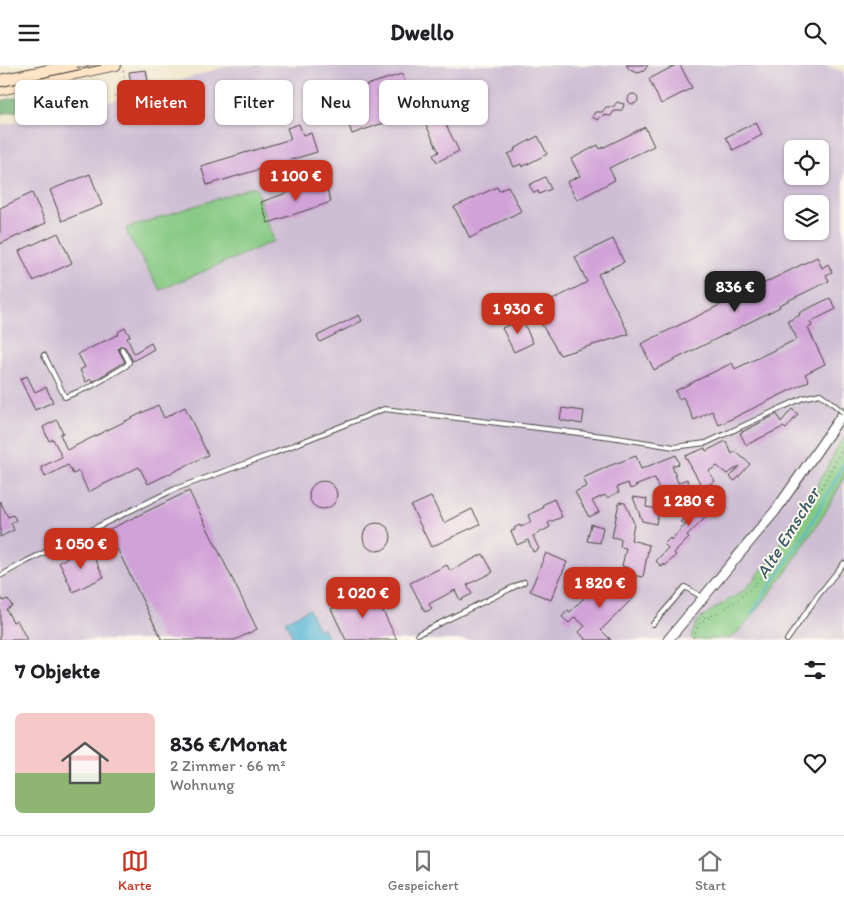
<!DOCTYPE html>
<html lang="de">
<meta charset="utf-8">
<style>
:root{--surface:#fff;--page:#f2f2f2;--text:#202124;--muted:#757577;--line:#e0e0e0;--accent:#c8321e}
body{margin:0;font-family:Itim,sans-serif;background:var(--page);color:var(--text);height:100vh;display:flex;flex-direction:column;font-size:19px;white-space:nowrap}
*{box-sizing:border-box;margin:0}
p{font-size:16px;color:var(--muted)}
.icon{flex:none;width:28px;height:28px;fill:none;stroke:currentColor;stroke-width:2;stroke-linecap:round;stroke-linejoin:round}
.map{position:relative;height:575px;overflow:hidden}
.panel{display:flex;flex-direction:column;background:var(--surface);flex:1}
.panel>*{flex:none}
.guide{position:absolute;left:15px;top:15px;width:500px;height:45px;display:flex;gap:10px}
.controls{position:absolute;left:784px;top:75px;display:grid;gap:10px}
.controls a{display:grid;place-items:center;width:45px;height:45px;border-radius:8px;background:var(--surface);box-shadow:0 1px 4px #0004;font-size:25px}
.price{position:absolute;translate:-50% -42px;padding:0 11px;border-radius:10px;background:var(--accent);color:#fff;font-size:16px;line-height:32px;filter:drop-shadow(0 1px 2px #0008)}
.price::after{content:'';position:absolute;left:50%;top:30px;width:15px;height:11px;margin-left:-8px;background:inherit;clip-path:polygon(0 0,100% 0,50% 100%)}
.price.current{background:#222;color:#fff}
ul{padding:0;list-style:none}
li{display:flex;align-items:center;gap:15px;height:125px;padding:0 15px}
li span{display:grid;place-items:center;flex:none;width:140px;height:100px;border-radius:8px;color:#555}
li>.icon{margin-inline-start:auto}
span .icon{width:60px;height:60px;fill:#fffc;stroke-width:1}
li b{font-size:21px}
h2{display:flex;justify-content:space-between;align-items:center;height:60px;padding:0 15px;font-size:21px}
.tag{padding:0 18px;border-radius:8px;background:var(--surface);box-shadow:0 1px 4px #0004;font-size:18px;line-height:45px}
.tag.current{background:var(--accent);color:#fff}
header{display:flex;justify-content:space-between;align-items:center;height:65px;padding:0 15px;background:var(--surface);font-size:22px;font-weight:800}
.tabs{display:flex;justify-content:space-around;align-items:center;height:70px;border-top:1px solid var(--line);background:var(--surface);font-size:14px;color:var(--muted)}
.tabs a{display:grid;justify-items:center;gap:2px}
.tabs .current{color:var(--accent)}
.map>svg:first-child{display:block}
.industrial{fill:#cdbed3;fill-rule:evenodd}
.green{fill:#85c983;stroke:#587a57}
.forest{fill:#6cad71;stroke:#4c6c4e}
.water{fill:#56b5d4;stroke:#407080}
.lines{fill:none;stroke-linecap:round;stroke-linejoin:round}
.stream{stroke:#56b5d4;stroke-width:2}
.building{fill:#d1a2d8}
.service-casing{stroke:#494743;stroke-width:6}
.tertiary-casing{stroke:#494743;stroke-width:11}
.secondary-casing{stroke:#494743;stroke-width:12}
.path{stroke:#494743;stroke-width:1;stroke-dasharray:1 4;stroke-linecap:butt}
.service{stroke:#fff;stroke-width:4}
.tertiary{stroke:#fff;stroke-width:9}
.secondary{stroke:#ffe4c6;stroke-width:10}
.tram{stroke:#2b2b2b;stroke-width:1}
.service-bridge-casing{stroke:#494743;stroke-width:6;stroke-linecap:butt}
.service-bridge{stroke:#fff;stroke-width:4}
.labels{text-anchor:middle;stroke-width:4;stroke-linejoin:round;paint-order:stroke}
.water-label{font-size:18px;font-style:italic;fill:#3a5b66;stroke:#fbf7ec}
</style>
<header><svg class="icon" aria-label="menu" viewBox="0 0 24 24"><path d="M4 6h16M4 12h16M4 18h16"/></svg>Dwello<svg class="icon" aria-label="search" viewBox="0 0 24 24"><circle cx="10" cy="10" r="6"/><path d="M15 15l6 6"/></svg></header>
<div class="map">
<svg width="844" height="575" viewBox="0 0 844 575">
<rect width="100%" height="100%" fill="#fbf7ec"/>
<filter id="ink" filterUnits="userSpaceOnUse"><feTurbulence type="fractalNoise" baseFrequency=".02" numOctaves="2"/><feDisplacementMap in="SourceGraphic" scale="10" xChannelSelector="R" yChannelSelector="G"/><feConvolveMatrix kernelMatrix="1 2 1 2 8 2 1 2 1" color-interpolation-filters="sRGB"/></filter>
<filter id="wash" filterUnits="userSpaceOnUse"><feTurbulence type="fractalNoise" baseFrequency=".0096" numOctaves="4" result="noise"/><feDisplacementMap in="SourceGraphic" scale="20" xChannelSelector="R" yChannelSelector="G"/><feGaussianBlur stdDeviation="1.12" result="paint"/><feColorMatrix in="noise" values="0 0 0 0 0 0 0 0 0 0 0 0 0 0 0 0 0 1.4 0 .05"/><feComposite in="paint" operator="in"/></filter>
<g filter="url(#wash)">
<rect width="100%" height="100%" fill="#f1e6cb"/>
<path class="industrial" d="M231,0H825L844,7V575H0V60L69,49ZM792,84H820V111H792ZM792,139H820V166H792Z"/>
<path class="green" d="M255,121L274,176L160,225L127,168V163Z
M844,371V413L825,448L788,504L750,554L732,573L693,575L691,572L696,558L709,547L745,525L769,496L806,441Z"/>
<path class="forest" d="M52,24L57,40L0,49V36Z"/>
<path class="water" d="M309,544L319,565L323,563L329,575H294L285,556Z"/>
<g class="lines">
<path class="stream" d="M751,549L806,468L844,399"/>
</g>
<g id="blocks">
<path class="building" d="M626,0H648L644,6L638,8L630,5Z
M676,0H680L692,23L661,39L649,14Z
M146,5L151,33L134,36L129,7Z
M402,9L415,47L352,69L338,29Z
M628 34a5 5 0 1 1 10 0a5 5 0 1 1-10 0Z
M468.5 41a4.5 4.5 0 1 1 9 0a4.5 4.5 0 1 1-9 0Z
M617,37L624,39L623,43L621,46H614L611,51L603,50L598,55L592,52L595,47H602L606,42H613Z
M284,46L286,53L274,57L271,51Z
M441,50L459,86L437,97L433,90L439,87L425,58Z
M756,57L762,70L733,85L726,72Z
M299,59L303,70L311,68L317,87L207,120L201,101L291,74L287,63Z
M645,62L654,81L609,103L615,115L577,135L567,117L580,111L571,94L598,80L600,84Z
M538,71L547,89L522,102L521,99L514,102L508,89L515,86L514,84Z
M90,109L102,140L62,156L50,125Z
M545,112L551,124L539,129L538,126L534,128L529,120Z
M324,115L331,137L268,158L261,137Z
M508,121L521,146L470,173L454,142L497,122L499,126Z
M32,128L46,158L0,179V143Z
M58,168L72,198L33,216L19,186Z
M613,174L624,197L598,209L629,269L560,290L533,245L587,217L575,192Z
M817,192L822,203L828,199L832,207L826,210L829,216L779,240L780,242L654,305L641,279Z
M830,233L836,244L810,257L812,261L808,263L825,299L805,309L809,316L719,360L712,346L694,355L683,332L679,334L675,326L732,298L735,304L797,274L788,256L800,250L799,248Z
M359,250L362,256L320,277L317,271Z
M522,254L533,278L514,287L502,263Z
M125,263L130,271L127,273L134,288L151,278L154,284L133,296L125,282L121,281L118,284L125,297L123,298L92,317L91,314L86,317L80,305L85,302L78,289L119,269L118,267Z
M27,311L35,327L46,322L53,337L35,345L20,314Z
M158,340L164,353L185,342L208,390L148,419L139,402L88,427L79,406L73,409L68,400L45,412L41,402L62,392L53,374L49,376L43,362L57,355L63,368L60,369L67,385Z
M562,343L584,346L582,359L560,355Z
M792,344L798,349L786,364L783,362L746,380L740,368L777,349L781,357Z
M726,376L732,389L735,386L750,399L735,416L730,412L740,401L727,409L717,401L709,406L715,416L703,423L685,391L705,383L706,386Z
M676,390L679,399L672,401L678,418L687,414L693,429L687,432L690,438L675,445L672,439L670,440L663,422L661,432L655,413L635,421L636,422L630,424L628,418L617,422L619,427L607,433L605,430L592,436L599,447L589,452L575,427L587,421L583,413L609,401L636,391L641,404Z
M309 430a14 14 0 1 1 28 0a14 14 0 1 1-28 0Z
M189,426L257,564L235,575H162L108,465Z
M718,426L725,433L687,471L689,473L674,488L676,490L665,501L664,499L662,502L656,496L668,483L664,479L670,473L671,475L686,459L680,457L701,436L705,440Z
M431,432L444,458L472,444L480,459L431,482L411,441Z
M633,432L647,434L646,442L659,444L656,459L642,456Z
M554,434L562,452L548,458L550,462L533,471L539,484L533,487L528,475L517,480L511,466L515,465L514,463L520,460L521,462L531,457L528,450L543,443L542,440Z
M0,436L8,452L13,450L16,455L11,458L14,465L0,472Z
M619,437L625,438L634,458L631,475L649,480L643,512L627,509L629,503L622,501L626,483L620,482L621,474L612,472Z
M363 472a14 14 0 1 1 28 0a14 14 0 1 1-28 0Z
M591,459L603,462L600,478L587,476Z
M89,483L104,512L73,527L59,497Z
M546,488L567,497L551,535L530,526Z
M483,489L493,507L467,520L472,529L460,535L455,525L429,539L432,544L425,547L410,518L447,500L450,506Z
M604,513L619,518L634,532L601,565L611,575H586L579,567L585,561L575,552L569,558L562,552L568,545L570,547Z
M372,524L397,575H346L331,544Z
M0,531L3,536L8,534L12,541L6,544L13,557L17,555L27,575H0Z"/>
</g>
</g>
<g filter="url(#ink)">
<use href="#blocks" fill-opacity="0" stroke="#494743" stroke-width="1"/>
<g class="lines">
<g class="service-casing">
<path id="service" d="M44,290L65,332L92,321L126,301L129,297L122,284
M0,511L27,496L175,424L272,389L384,344L611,372L674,382L706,378L803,333L820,329L827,334
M653,559L685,522L702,532
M418,569L524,517
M787,575L817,532L844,498"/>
</g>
<g class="tertiary-casing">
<path id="tertiary" d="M668,575L776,445L844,347"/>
</g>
<g class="secondary-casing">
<path id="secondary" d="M0,15L73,0
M0,25L116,0"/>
</g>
<path class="path" d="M114,31L128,26L123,5
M701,548L706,554C718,547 732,541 742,531C786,492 817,431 844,380
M689,575L693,573L698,560L706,554"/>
<use href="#service" class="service"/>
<use href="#tertiary" class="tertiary"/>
<use href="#secondary" class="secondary"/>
<path class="tram" d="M0,22L101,0"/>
<g class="service-bridge-casing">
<path id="service-bridge" d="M827,334L844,348"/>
</g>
<use href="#service-bridge" class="service-bridge"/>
</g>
</g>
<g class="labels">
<g class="water-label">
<text transform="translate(788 468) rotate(-58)" y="6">Alte Emscher</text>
</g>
</g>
</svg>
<div class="controls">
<a><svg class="icon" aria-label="locate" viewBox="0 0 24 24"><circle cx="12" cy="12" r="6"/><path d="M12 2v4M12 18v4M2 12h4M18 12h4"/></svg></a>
<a><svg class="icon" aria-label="layers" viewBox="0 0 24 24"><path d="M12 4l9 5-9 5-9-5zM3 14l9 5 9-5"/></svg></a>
</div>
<b class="price" style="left:296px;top:137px">1 100 €</b>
<b class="price current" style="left:735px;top:248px">836 €</b>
<b class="price" style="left:518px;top:270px">1 930 €</b>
<b class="price" style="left:689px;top:462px">1 280 €</b>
<b class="price" style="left:81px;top:505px">1 050 €</b>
<b class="price" style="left:600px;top:544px">1 820 €</b>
<b class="price" style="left:363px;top:554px">1 020 €</b>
<div class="guide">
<a class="tag">Kaufen</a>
<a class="tag current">Mieten</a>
<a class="tag">Filter</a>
<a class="tag">Neu</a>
<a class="tag">Wohnung</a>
</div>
</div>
<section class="panel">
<h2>7 Objekte<svg class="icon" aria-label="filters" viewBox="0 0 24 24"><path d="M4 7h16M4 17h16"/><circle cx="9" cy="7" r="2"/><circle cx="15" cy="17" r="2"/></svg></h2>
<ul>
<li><span style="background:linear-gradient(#f6c9c9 60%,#8fb573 0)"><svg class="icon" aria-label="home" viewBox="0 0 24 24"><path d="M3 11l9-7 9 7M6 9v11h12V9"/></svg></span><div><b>836 €/Monat</b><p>2 Zimmer · 66 m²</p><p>Wohnung</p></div><svg class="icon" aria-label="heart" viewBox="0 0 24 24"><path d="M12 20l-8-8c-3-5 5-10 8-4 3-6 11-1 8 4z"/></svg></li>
</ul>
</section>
<nav class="tabs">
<a class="current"><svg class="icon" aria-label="map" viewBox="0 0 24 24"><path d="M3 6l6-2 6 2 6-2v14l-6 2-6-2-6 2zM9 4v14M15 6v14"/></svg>Karte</a>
<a><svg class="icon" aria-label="saved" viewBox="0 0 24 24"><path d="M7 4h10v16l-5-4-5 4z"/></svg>Gespeichert</a>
<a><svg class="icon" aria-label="home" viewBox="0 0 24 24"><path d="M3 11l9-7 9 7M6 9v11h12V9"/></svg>Start</a>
</nav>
